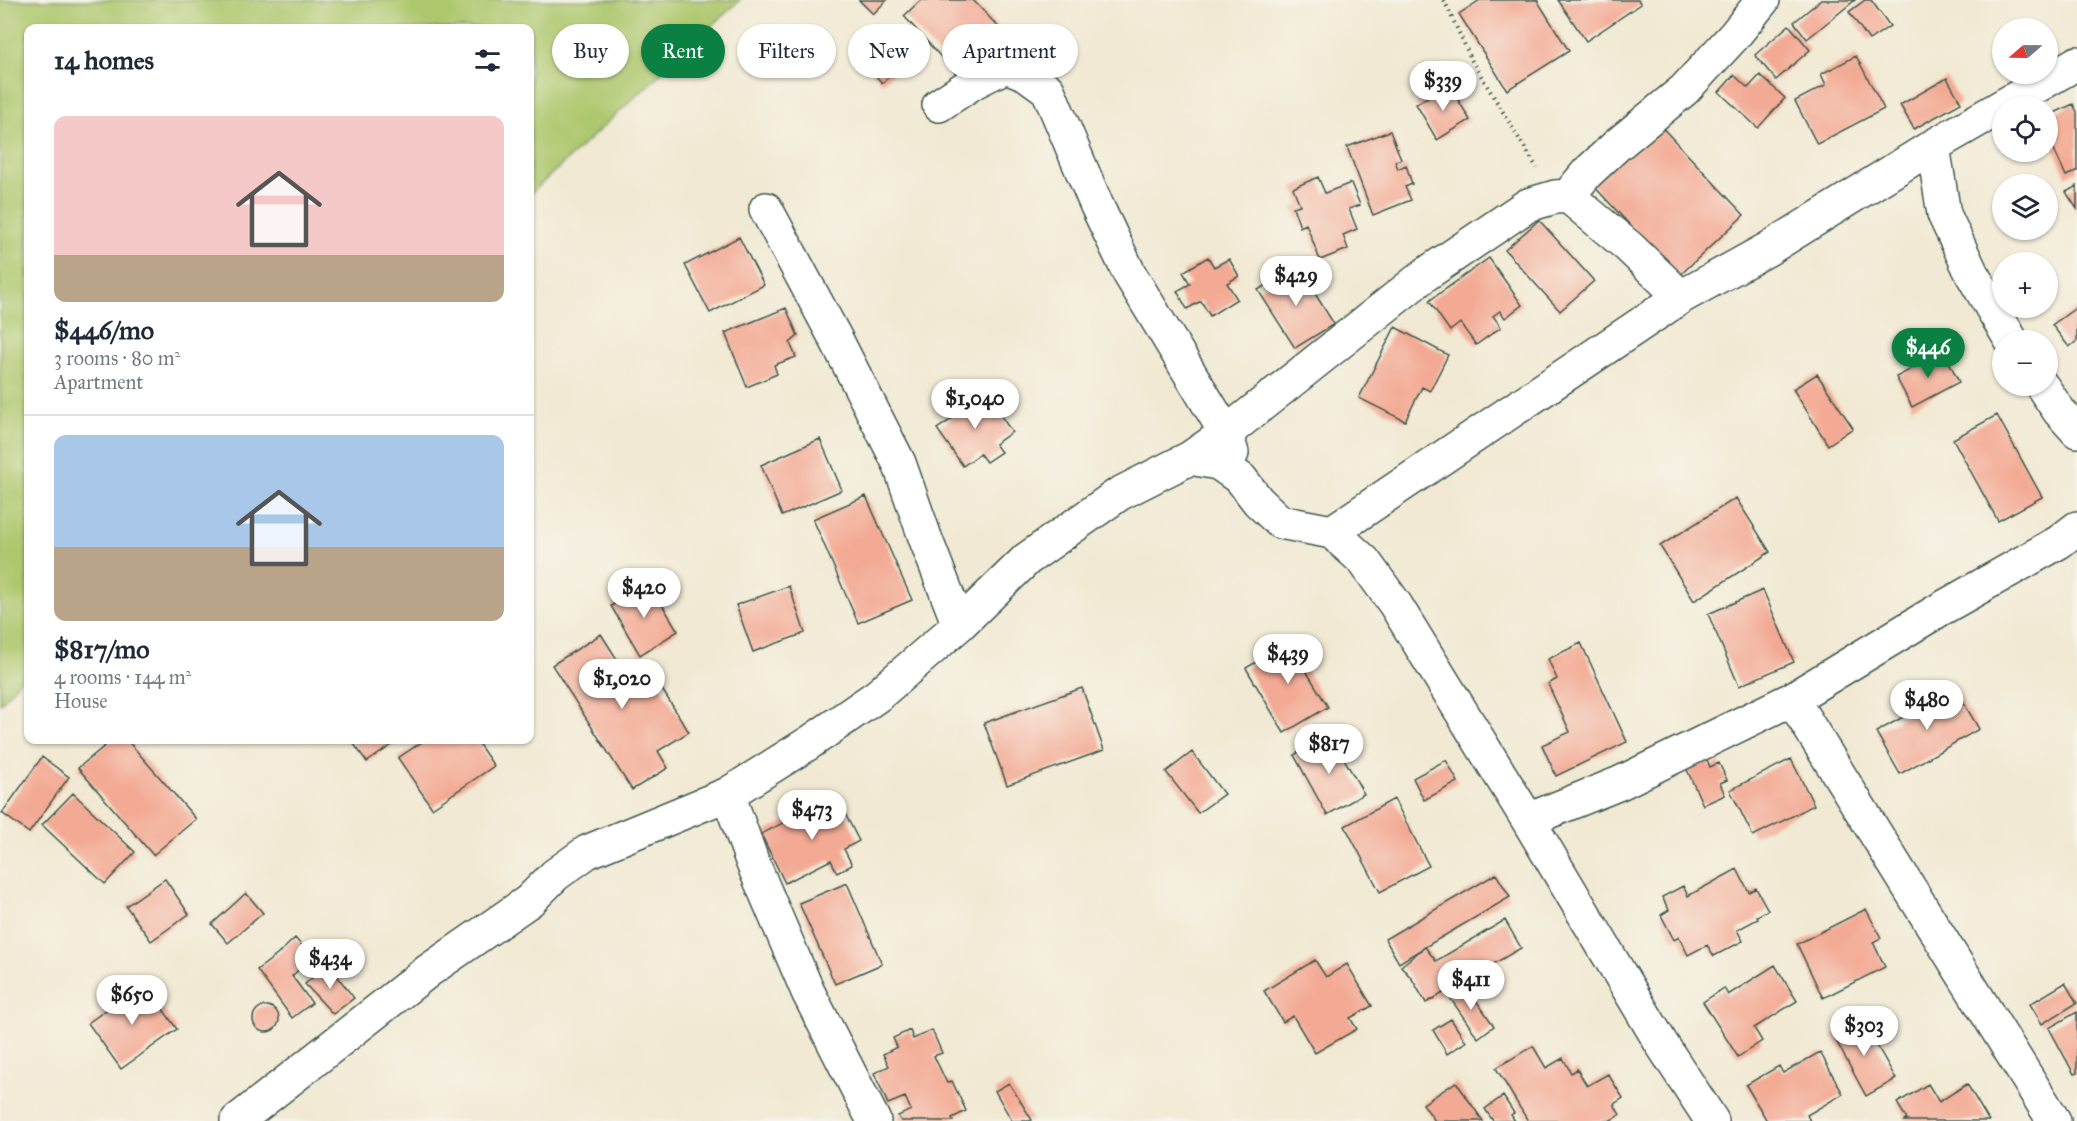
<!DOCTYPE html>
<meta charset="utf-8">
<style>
:root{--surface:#fff;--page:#f2f2f3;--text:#1f2937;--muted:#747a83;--line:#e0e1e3;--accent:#0b8043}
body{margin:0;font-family:"IM FELL Great Primer",serif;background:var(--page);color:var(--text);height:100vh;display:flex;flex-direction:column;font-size:22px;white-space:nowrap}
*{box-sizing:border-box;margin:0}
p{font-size:20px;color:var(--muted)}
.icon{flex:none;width:33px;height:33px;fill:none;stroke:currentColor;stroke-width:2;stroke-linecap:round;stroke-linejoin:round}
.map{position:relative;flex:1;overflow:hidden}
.details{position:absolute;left:24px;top:24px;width:510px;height:720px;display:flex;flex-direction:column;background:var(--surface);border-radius:12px;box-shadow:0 2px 4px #0004}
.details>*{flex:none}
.hud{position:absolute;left:552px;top:24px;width:570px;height:54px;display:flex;gap:12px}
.needle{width:39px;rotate:250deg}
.buttons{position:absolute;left:1992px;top:18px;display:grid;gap:12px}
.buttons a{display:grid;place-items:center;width:66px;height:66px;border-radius:50%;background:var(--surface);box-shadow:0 2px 4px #0004;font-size:30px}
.price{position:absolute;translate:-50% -51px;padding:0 14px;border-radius:21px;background:#fff;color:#222;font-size:20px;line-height:39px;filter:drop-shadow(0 2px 3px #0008)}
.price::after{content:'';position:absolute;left:50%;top:36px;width:18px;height:14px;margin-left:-9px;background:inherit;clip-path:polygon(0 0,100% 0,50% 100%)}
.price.selected{background:var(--accent);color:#fff}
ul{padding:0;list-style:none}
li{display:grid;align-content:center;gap:12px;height:318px;padding:0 30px}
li+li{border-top:2px solid var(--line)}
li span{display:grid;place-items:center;height:186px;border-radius:12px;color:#555}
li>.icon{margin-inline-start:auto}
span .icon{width:108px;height:108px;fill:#fffc;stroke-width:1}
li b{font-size:26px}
h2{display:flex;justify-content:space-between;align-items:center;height:72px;padding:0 30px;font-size:26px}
.tag{padding:0 21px;border-radius:27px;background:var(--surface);box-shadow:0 2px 4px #0004;font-size:21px;line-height:54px}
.tag.selected{background:var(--accent);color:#fff}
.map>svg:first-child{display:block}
.green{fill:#adc76d;stroke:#668250;stroke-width:1.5}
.building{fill:#f3aa94}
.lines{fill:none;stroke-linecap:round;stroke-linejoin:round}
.minor-casing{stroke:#3e574c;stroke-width:36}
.path{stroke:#3e574c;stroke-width:4;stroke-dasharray:1.5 4.5;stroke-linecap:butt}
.minor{stroke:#fff;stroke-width:33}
</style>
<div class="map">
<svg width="2077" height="1121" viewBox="0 0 2077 1121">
<rect width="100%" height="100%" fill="#f7f3e8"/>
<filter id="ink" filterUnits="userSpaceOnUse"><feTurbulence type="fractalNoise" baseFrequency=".0167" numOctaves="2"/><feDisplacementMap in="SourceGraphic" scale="12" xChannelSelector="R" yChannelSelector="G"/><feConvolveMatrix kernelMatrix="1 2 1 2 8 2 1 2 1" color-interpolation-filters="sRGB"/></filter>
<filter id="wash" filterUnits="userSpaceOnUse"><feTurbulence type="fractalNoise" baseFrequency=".008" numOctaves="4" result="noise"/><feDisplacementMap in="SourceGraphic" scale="24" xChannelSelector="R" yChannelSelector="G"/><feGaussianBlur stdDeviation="1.35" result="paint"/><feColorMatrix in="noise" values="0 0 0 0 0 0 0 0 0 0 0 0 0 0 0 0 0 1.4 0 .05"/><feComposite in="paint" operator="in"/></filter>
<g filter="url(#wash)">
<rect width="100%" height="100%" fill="#f1e9d3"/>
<path class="green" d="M0,0H740L530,194V28H28V670L0,704Z"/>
<g id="blocks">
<path class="building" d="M859,0H887L873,14Z
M921,0H973L1005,34L959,77L904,16Z
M1480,0H1537L1569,51L1507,90L1459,14Z
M1558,0H1638L1641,4L1586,41Z
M1821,0H1855L1807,39L1794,22Z
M1865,0H1871L1890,26L1869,40L1849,12Z
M1789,25L1810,50L1776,80L1755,55Z
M897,28L918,52L882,83L862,60Z
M1856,56L1884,109L1817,144L1795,101L1826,85L1821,74Z
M1734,75L1748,88L1760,75L1785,98L1758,128L1719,92Z
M1947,78L1961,103L1914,129L1900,105Z
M1449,84L1470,120L1437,140L1416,104Z
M2073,104L2077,112V171L2066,176L2048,136V116Z
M1657,122L1744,215L1678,277L1592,184Z
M1390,131L1401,159L1395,161L1398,169L1406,165L1412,184L1405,187L1411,200L1373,215L1347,147Z
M1318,177L1325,193L1351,183L1360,205L1349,209L1357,229L1343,235L1348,249L1320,260L1306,224L1300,227L1293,207L1300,205L1293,188Z
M2077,186V209L2066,192Z
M1539,220L1594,281L1560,311L1505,250Z
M739,237L764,285L710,313L685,265Z
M1208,257L1214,267L1229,259L1239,276L1227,283L1237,299L1210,316L1201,301L1187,309L1177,291L1190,284L1183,272Z
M1489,258L1522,305L1505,318L1500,311L1493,316L1501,327L1476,345L1460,323L1450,331L1429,301Z
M1297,265L1334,324L1295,348L1258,290Z
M2077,307V341L2069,347L2052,325Z
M786,308L798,336L790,343L796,357L774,365L777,374L747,387L725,333Z
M1395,327L1448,355L1430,391L1422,387L1405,421L1359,398Z
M1944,352L1959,382L1912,407L1896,377Z
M1817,374L1853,428L1828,445L1793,389Z
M974,393L981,403L988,397L1012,432L995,444L1001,452L986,462L980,454L963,466L937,429L959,414L954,407Z
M1997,415L2042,497L1998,521L1953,439Z
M820,439L842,490L782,516L761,465Z
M866,496L912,600L858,623L813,519Z
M1736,498L1770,552L1694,601L1660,546Z
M649,583L678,631L640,655L611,606Z
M789,586L805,633L753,652L736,605Z
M1763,590L1794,662L1739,686L1708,614Z
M601,634L634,686L653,675L689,732L658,751L668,768L632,790L552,665Z
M1299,637L1312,658L1302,664L1328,707L1284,733L1246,668Z
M1581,643L1627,742L1556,776L1542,745L1570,732L1548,684L1557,679L1548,659Z
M1082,688L1104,750L1007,785L984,723Z
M1955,688L1979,729L1900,774L1876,732Z
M1330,734L1364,794L1327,815L1294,755Z
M112,740H127L196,819L153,855L78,768Z
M351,740H399L367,762Z
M425,740H476L494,766L432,808L398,758Z
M1192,752L1224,794L1198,813L1166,772Z
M1704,752L1710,767L1719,763L1727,780L1720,783L1725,795L1703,805L1683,761Z
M42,757L69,777L29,833L2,813Z
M1791,759L1814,805L1753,836L1730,790Z
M1446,760L1458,782L1424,800L1413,778Z
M73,793L135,852L105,884L42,825Z
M836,796L859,841L844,849L852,865L837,873L831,860L785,883L761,834Z
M1394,799L1429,866L1380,892L1345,826Z
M1737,869L1749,892L1756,888L1768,910L1757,916L1758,919L1737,930L1743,941L1714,956L1707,945L1688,955L1679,937L1674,940L1661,915L1669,910L1662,897L1683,886L1688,896Z
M1496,874L1510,897L1425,947L1436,961L1505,920L1521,948L1426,1003L1412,979L1401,966L1425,947L1399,963L1385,939Z
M165,879L189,914L151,941L126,906Z
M847,883L882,964L835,984L799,903Z
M246,893L263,913L228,943L212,924Z
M1866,909L1881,938L1873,942L1885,967L1823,998L1797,944Z
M295,938L312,957L292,976L312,1003L292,1018L257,970L277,955Z
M1315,960L1326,977L1347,964L1372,1006L1350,1018L1357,1029L1315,1053L1293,1016L1283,1022L1264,991Z
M328,964L354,998L333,1014L305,984Z
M1775,965L1797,1001L1754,1028L1762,1041L1738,1057L1703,1002L1724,988L1728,995Z
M144,983L177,1029L121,1069L88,1023Z
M1464,983L1494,1026L1478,1038L1448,995Z
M2065,983L2077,1003L2042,1024L2030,1004Z
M253 1019a13 13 0 1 1 26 0a13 13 0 1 1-26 0Z
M2077,1012V1073L2074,1074L2049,1028Z
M1451,1019L1466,1042L1447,1054L1433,1030Z
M1862,1019L1896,1079L1866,1096L1833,1035Z
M910,1030L913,1039L932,1030L942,1053L934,1056L947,1083L952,1081L966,1111L952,1118L953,1121H901L898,1116L911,1110L905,1097L888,1104L874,1073L889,1066L883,1054L897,1047L893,1038Z
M1533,1046L1546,1068L1563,1058L1571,1073L1577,1069L1587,1086L1608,1074L1623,1098L1614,1104L1620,1115L1609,1121H1528L1496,1068Z
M1820,1052L1843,1094L1807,1115L1810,1121H1767L1746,1085L1779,1066L1783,1073Z
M1456,1082L1483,1121H1435L1423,1104Z
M1009,1083L1032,1120L1029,1121H1012L995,1091Z
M1928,1084L1939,1102L1967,1084L1989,1121H1904L1907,1119L1897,1103Z
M1503,1096L1514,1113L1511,1115L1515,1121H1493L1485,1109Z"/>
</g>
</g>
<g filter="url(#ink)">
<use href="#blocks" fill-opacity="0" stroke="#3e574c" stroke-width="1.5"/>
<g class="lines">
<g class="minor-casing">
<path id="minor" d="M939,105L974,82L1006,66L1026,74L1048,90L1097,206L1129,273L1226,433L1232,453
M1933,146L1944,214L1972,274L2011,340
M1568,196L1587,173L1616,146L1684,90L1734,36L1763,0
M766,209L837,341L899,463L926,540L959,625
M2042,386L2059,411L2077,431
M1190,458L1226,433L1426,274L1528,205L1555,197L1568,196L1629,247L1681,297
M1332,532L1681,297L1768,249L1933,146L2077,63
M1792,699L2054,1121
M728,794L752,861L808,992L874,1121
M1528,820L1620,783L1792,699L1939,610L2059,542L2077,528
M237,1121L428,971L529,901L555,875L587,852L728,794L809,743L877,696L959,625L1027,559L1119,494L1190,458L1218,463L1241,479L1258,501L1280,522L1332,532L1364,561L1395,604L1528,820L1661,1043L1712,1121"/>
</g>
<path class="path" d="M1444,0L1472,61L1537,168"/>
<use href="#minor" class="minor"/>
</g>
</g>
</svg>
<div class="buttons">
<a><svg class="needle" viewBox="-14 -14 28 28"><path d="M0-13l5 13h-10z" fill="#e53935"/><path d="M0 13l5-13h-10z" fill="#747a83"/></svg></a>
<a><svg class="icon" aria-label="locate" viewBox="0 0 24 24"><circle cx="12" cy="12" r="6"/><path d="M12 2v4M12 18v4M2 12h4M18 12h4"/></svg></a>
<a><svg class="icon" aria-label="layers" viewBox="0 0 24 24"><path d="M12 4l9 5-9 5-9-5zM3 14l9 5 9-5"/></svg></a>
<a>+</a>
<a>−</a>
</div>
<b class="price" style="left:1443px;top:112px">$339</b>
<b class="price" style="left:1296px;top:307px">$429</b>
<b class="price selected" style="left:1928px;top:379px">$446</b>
<b class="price" style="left:975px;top:430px">$1,040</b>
<b class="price" style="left:644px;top:619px">$420</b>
<b class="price" style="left:1288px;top:685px">$439</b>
<b class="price" style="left:622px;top:710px">$1,020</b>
<b class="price" style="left:1927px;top:731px">$480</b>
<b class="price" style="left:1329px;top:775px">$817</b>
<b class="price" style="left:812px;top:841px">$473</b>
<b class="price" style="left:330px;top:990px">$434</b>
<b class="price" style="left:1471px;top:1011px">$411</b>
<b class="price" style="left:132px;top:1026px">$650</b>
<b class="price" style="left:1864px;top:1057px">$303</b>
<div class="hud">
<a class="tag">Buy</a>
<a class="tag selected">Rent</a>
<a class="tag">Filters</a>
<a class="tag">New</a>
<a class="tag">Apartment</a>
</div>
<section class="details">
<h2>14 homes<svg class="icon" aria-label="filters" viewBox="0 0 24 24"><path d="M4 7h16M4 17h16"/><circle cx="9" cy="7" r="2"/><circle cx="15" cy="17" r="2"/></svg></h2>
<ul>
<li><span style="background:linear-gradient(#f6c9c9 75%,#b9a48a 0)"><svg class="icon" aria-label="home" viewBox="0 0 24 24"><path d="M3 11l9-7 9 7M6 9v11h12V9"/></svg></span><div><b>$446/mo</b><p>3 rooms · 80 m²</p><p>Apartment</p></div></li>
<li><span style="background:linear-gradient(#a9c7e8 60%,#b9a48a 0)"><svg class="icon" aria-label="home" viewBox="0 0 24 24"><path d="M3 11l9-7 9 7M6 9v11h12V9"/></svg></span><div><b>$817/mo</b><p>4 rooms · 144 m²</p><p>House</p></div></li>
</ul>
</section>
</div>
